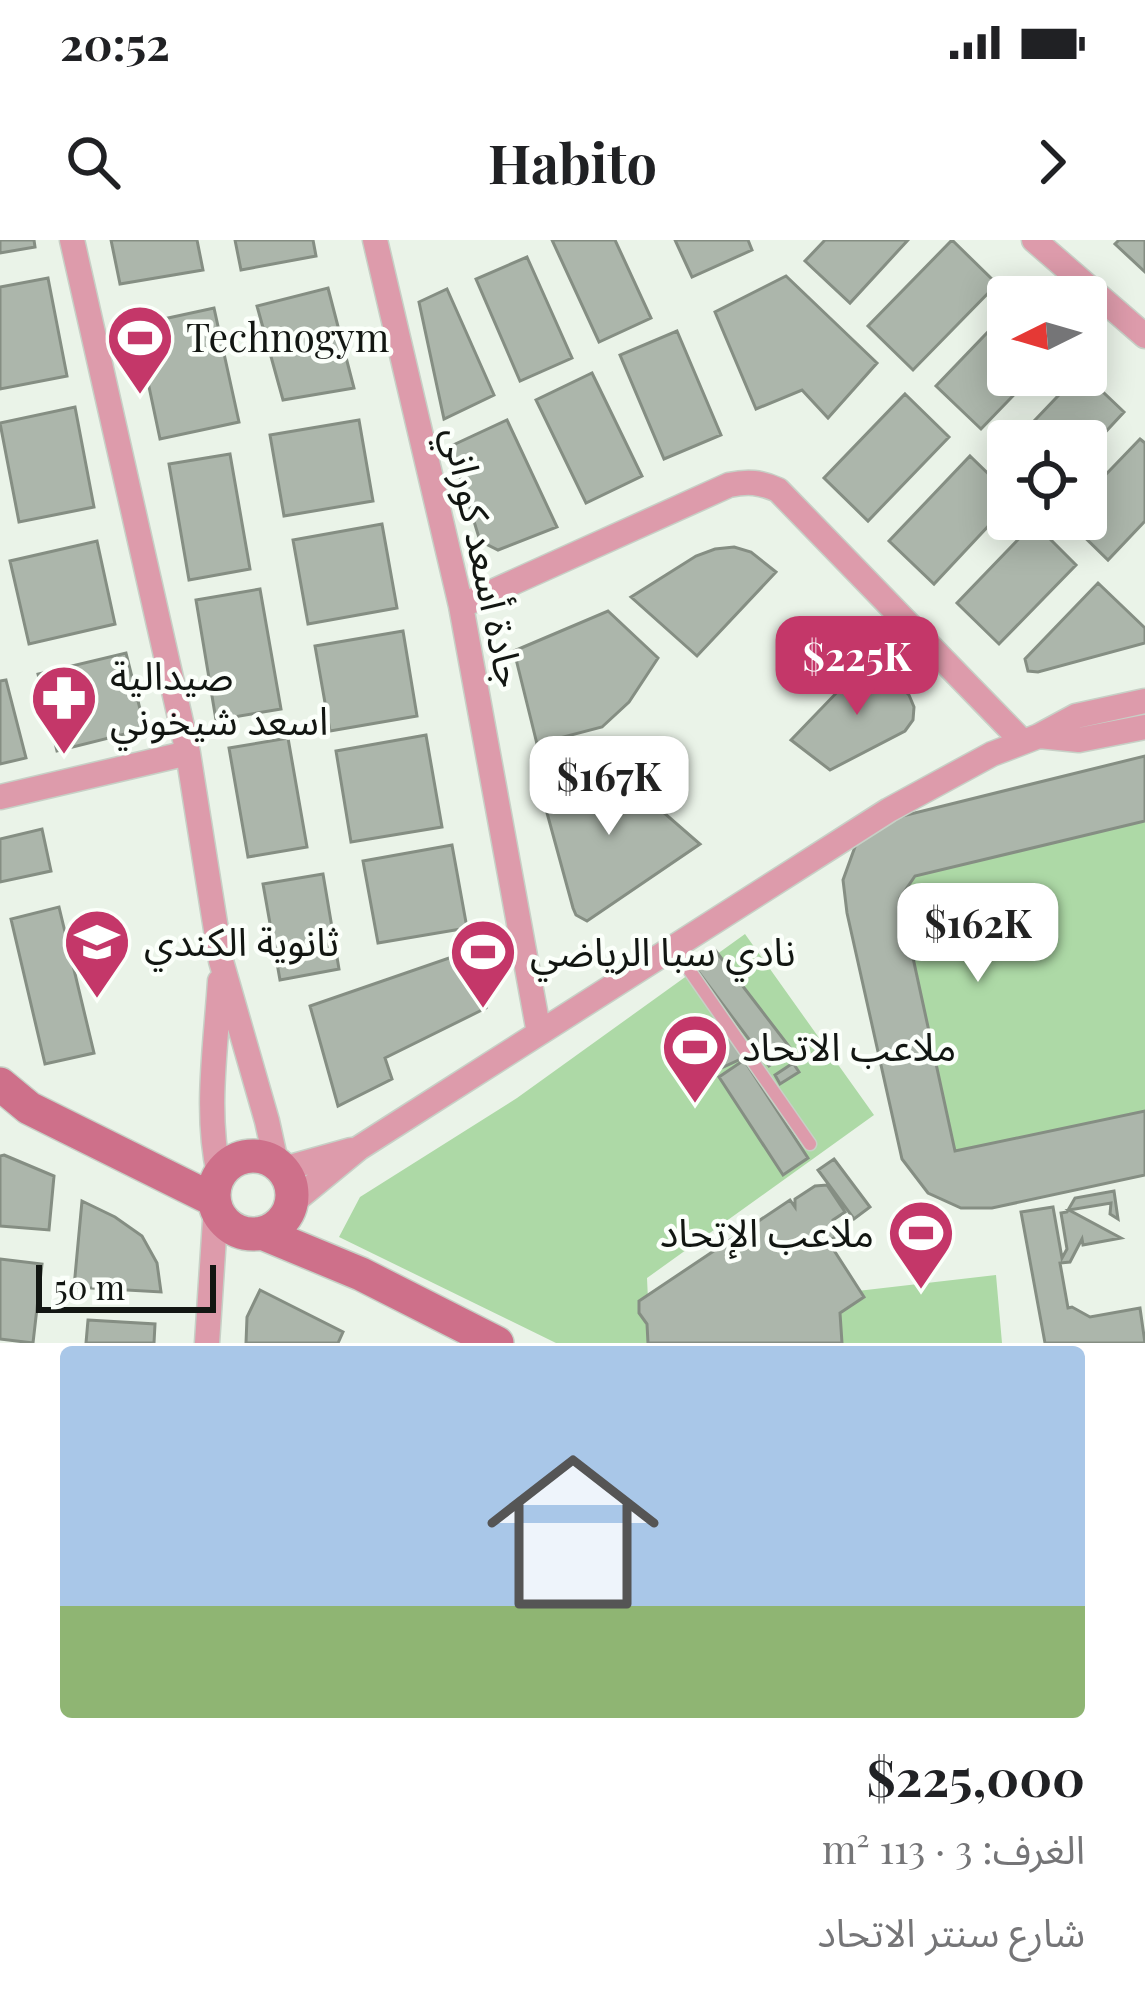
<!DOCTYPE html>
<html lang="ar">
<meta charset="utf-8">
<style>
:root{--surface:#fff;--page:#f6f6f6;--text:#202124;--muted:#757577;--accent:#c43769}
body{margin:0;font-family:"Playfair Display","Noto Sans Arabic",serif;background:var(--page);color:var(--text);direction:rtl;height:100vh;display:flex;flex-direction:column;font-size:45px;white-space:nowrap}
*{box-sizing:border-box;margin:0}
p{font-size:39px;color:var(--muted)}
.icon{flex:none;width:66px;height:66px;fill:none;stroke:currentColor;stroke-width:2;stroke-linecap:round;stroke-linejoin:round}
.map{position:relative;height:1103px;overflow:hidden;direction:ltr}
.details{display:flex;flex-direction:column;background:var(--surface);flex:1}
.details>*{flex:none}
.needle{width:78px;rotate:265deg}
.fabs{position:absolute;left:987px;top:36px;display:grid;gap:24px}
.fabs a{display:grid;place-items:center;width:120px;height:120px;border-radius:12px;background:var(--surface);box-shadow:0 6px 30px #0003;font-size:60px}
.scale{position:absolute;left:36px;bottom:30px;width:180px;box-sizing:border-box;padding-left:12px;border:6px solid #121612;border-top:0;font-size:33px;line-height:42px;white-space:nowrap;color:#121612;-webkit-text-stroke:9px #fbfffa;paint-order:stroke}
.price{position:absolute;translate:-50% -102px;padding:0 27px;border-radius:24px;background:#fff;color:#222;font-size:39px;line-height:78px;filter:drop-shadow(0 3px 6px #0008)}
.price::after{content:'';position:absolute;left:50%;top:72px;width:36px;height:27px;margin-left:-18px;background:inherit;clip-path:polygon(0 0,100% 0,50% 100%)}
.price.on{background:var(--accent);color:#fff}
ul{padding:0;list-style:none}
li{display:grid;align-content:center;gap:24px;height:636px;padding:0 60px}
li span{display:grid;place-items:center;height:372px;border-radius:12px;color:#555}
li>.icon{margin-inline-start:auto}
span .icon{width:216px;height:216px;fill:#fffc;stroke-width:1}
li b{font-size:51px}
.status{display:flex;justify-content:space-between;align-items:center;height:84px;padding:0 60px;background:var(--surface);direction:ltr}
.status svg{height:33px;fill:currentColor}
header{display:flex;justify-content:space-between;align-items:center;height:156px;padding:0 60px;background:var(--surface);font-size:54px;font-weight:700}
.map>svg:first-child{display:block}
.green{fill:#add9a6}
.building{fill:#acb6ab;stroke:#858e83;stroke-width:3}
.lines{fill:none;stroke-linecap:round;stroke-linejoin:round}
.lane-casing{stroke:#c7d0c6;stroke-width:15}
.street-casing{stroke:#c7d0c6;stroke-width:27}
.secondary-casing{stroke:#c7d0c6;stroke-width:36}
.lane{stroke:#dd9bab;stroke-width:12}
.street{stroke:#dd9bab;stroke-width:24}
.secondary{stroke:#ce708a;stroke-width:33}
.labels{text-anchor:middle;stroke-width:9;stroke-linejoin:round;paint-order:stroke}
.poi-label{font-size:39px;fill:#121612;stroke:#fbfffa;text-anchor:start}
.street-label{font-size:39px;fill:#121612;stroke:#fbfffa}
</style>
<div class="status"><b>20:52</b><svg viewBox="0 0 49 12"><path d="M0 12V9h3v3zM5 12V6h3v6zM10 12V3h3v9zM15 12V0h3v12zM26 1h20v11H26zM47 4h2v5h-2z"/></svg></div>
<header><svg class="icon" aria-label="forward" viewBox="0 0 24 24"><path d="M9 5l7 7-7 7"/></svg>Habito<svg class="icon" aria-label="search" viewBox="0 0 24 24"><circle cx="10" cy="10" r="6"/><path d="M15 15l6 6"/></svg></header>
<div class="map">
<svg width="1145" height="1103" viewBox="0 0 1145 1103">
<rect width="100%" height="100%" fill="#eaf3e8"/>
<path class="green" d="M1145,516V935L992,968H961L928,953L902,919L847,673L843,640L856,604Z
M745,694L874,875L647,1038L650,1103H556L339,997L360,957L517,858Z
M996,1035L1002,1103H698L693,1070Z"/>
<path class="building" d="M0,0H34L35,7L0,13Z
M111,0H197L203,30L120,44Z
M235,0H313L316,16L241,30Z
M552,0H615L651,78L599,102Z
M675,0H748L752,10L692,37Z
M825,0H908L850,63L805,21Z
M952,0L997,44L913,130L868,86Z
M1119,0H1145V32L1115,4Z
M527,17L572,118L520,141L476,39Z
M786,36L877,123L828,178L802,150L756,169L715,72Z
M48,38L67,136L0,149V47Z
M328,48L354,148L283,160L257,66Z
M447,49L494,155L444,179L419,62Z
M214,68L239,182L160,199L136,85Z
M1008,71V135H1033L981,189L936,146Z
M677,91L721,195L664,219L620,115Z
M592,133L642,236L586,263L536,160Z
M1078,135H1085L1124,172L1086,213V201H1015Z
M905,154L949,197L868,281L824,238Z
M75,167L94,267L19,282L0,183Z
M359,180L373,261L284,276L270,195Z
M507,180L557,287L498,310L480,301L451,206Z
M1140,199L1145,203V281L1108,320L1066,279H1086V255Z
M230,214L250,329L189,340L169,224Z
M970,216L1008,253V265L934,344L889,301Z
M1034,283L1076,325L999,404L957,363Z
M382,284L397,368L308,384L293,300Z
M97,301L115,384L29,404L10,321Z
M734,307L751,312L776,332L697,416L631,357L696,316L715,309Z
M1098,343L1145,388V403L1038,432L1028,431L1025,419Z
M260,349L281,469L216,480L196,360Z
M608,371L658,418L629,462L602,487L537,504L514,411Z
M403,391L417,476L330,491L315,406Z
M126,413L145,489L57,511L38,434Z
M870,418L909,455L914,467L913,480L905,491L830,530L791,500Z
M6,440L26,518L0,524V441Z
M426,495L442,587L351,602L336,511Z
M288,498L307,607L248,617L229,508Z
M1145,516V581L915,636L900,658L955,911L1145,871V935L992,968H961L928,953L902,919L847,673L843,640L856,604L874,583Z
M609,525L700,604L587,681L576,675L573,668L541,551Z
M42,589L51,631L0,642V599Z
M452,605L467,688L378,703L363,621Z
M323,634L339,729L280,740L263,644Z
M59,667L94,813L45,824L11,679Z
M478,708L486,768L385,818L392,839L338,866L310,766Z
M715,710L791,809L769,826L694,726Z
M734,796L745,817L719,829L709,809Z
M744,820L808,918L783,935L719,837Z
M793,823L799,832L780,844L775,835Z
M4,915L54,936L49,990L0,986V916Z
M834,919L870,967L854,979L818,930Z
M827,945L845,972L833,980L835,997L828,1001L864,1057L840,1073L842,1103H648L647,1084L639,1073V1061L790,960L795,967V959L815,946Z
M1114,951L1118,979L1110,974L1111,963L1069,970L1121,998L1083,1005L1082,999L1070,1022L1060,1023L1068,1068L1072,1067L1090,1077L1140,1068L1145,1103H1045L1021,972L1053,967L1062,1018L1067,1009L1061,973L1067,972L1075,958Z
M82,961L115,977L142,996L157,1023L161,1052L74,1047Z
M0,1019L42,1024L33,1103L0,1099Z
M260,1050L343,1092L338,1103H246L247,1077Z
M88,1080L155,1084L154,1103H86Z"/>
<g class="lines">
<g class="lane-casing">
<path id="lane" d="M674,708L810,904"/>
</g>
<g class="street-casing">
<path id="street" d="M72,0L188,513L221,721L267,881L276,922
M375,0L461,366L539,793
M1034,0L1145,96
M461,366L729,245C748,241 760,242 778,250L1022,501
M1039,496L1079,500L1145,487
M0,557L188,513
M283,929L351,910
M219,934C205,872 216,805 220,741
M292,963L359,908L889,570L992,514L1039,496L1076,476L1145,461
M207,1103L216,966"/>
</g>
<g class="secondary-casing">
<path id="secondary" d="M0,844L29,868L214,960
M214 955a39 39 0 1 1 78 0a39 39 0 1 1-78 0Z
M262,993L361,1034L497,1103"/>
</g>
<use href="#lane" class="lane"/>
<use href="#street" class="street"/>
<use href="#secondary" class="secondary"/>
</g>
<defs>
<g id="stadium-pin" transform="scale(3.45)"><path d="M0 17L-7.5 6A9.5 9.5 0 1 1 7.5 6Z" fill="#c43769" stroke="#fbfffa"/><path d="M0-5a6.5 5 0 1 0 0 10a6.5 5 0 1 0 0-10ZM-3.5-1.8h7v3.6h-7Z" fill="#fff"/></g>
<g id="pharmacy-pin" transform="scale(3.45)"><path d="M0 17L-7.5 6A9.5 9.5 0 1 1 7.5 6Z" fill="#c43769" stroke="#fbfffa"/><path d="M-2-6h4v4h4v4h-4v4h-4v-4h-4v-4h4Z" fill="#fff"/></g>
<g id="school-pin" transform="scale(3.45)"><path d="M0 17L-7.5 6A9.5 9.5 0 1 1 7.5 6Z" fill="#c43769" stroke="#fbfffa"/><path d="M0-5L7-2L0 1L-7-2ZM-4 1L0 2.5L4 1V4Q0 6-4 4Z" fill="#fff"/></g>
</defs>
<g fill-rule="evenodd">
<use href="#stadium-pin" x="140" y="98"/>
<use href="#pharmacy-pin" x="64" y="458"/>
<use href="#school-pin" x="97" y="702"/>
<use href="#stadium-pin" x="483" y="712"/>
<use href="#stadium-pin" x="695" y="807"/>
<use href="#stadium-pin" x="921" y="993"/>
</g>
<g class="labels">
<g class="poi-label">
<text x="186" y="112">Technogym</text>
<text x="110" y="450">صيدالية<tspan x="110" dy="45">اسعد شيخوني</tspan></text>
<text x="144" y="716">ثانوية الكندي</text>
<text x="530" y="726">نادي سبا الرياضي</text>
<text x="742" y="821">ملاعب الاتحاد</text>
<text x="874" y="1007" text-anchor="end">ملاعب الإتحاد</text>
</g>
<g class="street-label">
<text transform="translate(484 317) rotate(78)" y="14">جادة أسعد كوراني</text>
</g>
</g>
</svg>
<div class="fabs">
<a><svg class="needle" viewBox="-14 -14 28 28"><path d="M0-13l5 13h-10z" fill="#e53935"/><path d="M0 13l5-13h-10z" fill="#757577"/></svg></a>
<a><svg class="icon" aria-label="locate" viewBox="0 0 24 24"><circle cx="12" cy="12" r="6"/><path d="M12 2v4M12 18v4M2 12h4M18 12h4"/></svg></a>
</div>
<div class="scale">50 m</div>
<b class="price on" style="left:857px;top:478px">$225K</b>
<b class="price" style="left:609px;top:598px">$167K</b>
<b class="price" style="left:978px;top:745px">$162K</b>
</div>
<section class="details">
<ul>
<li><span style="background:linear-gradient(#a9c7e8 70%,#8fb573 0)"><svg class="icon" aria-label="home" viewBox="0 0 24 24"><path d="M3 11l9-7 9 7M6 9v11h12V9"/></svg></span><div><b>$225,000</b><p>الغرف: 3 · 113 m²</p><p>شارع سنتر الاتحاد</p></div></li>
</ul>
</section>
